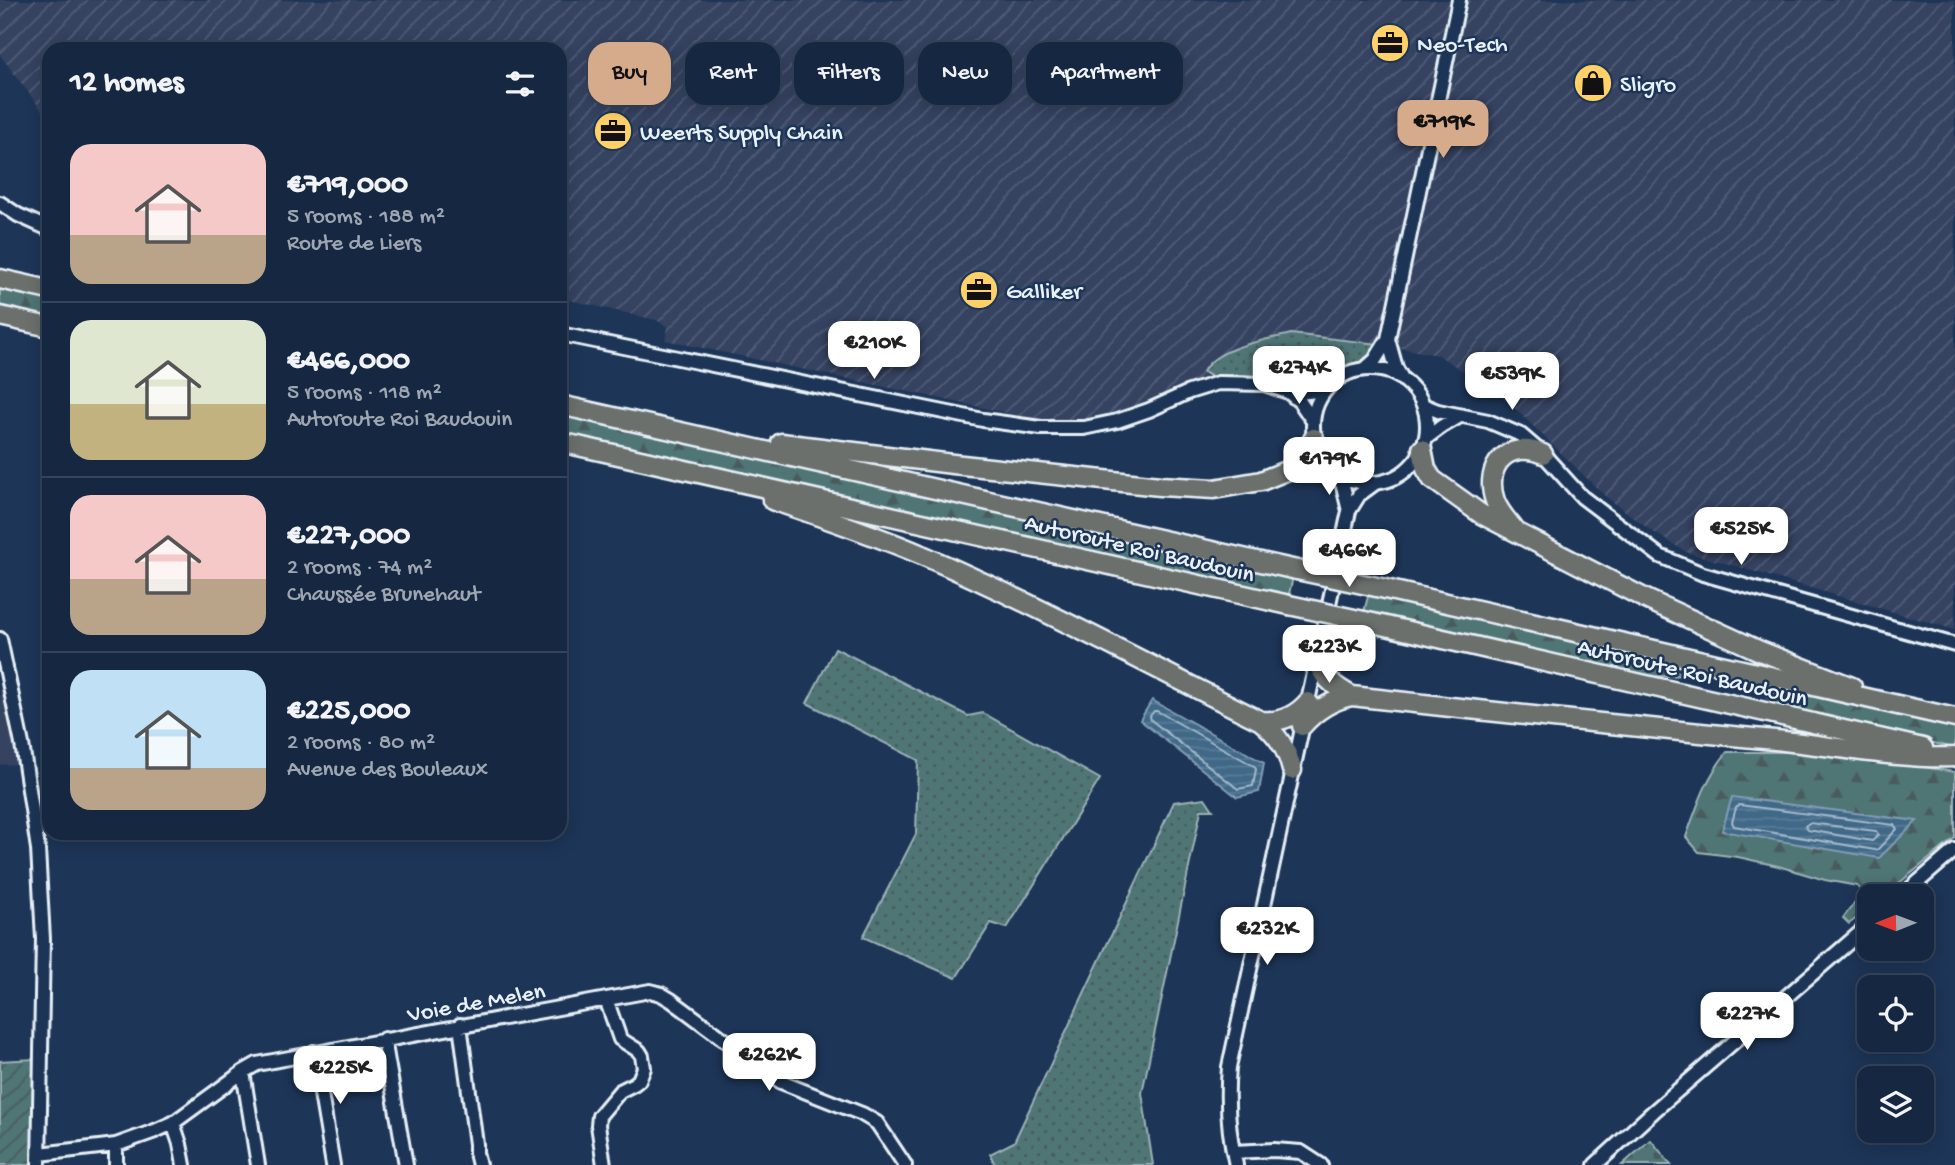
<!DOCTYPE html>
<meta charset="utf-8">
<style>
:root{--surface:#162841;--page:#1f3048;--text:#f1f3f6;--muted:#9ea6b1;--line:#35445a;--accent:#d6ab8b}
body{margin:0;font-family:"Gochi Hand",sans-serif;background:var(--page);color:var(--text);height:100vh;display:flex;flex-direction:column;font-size:26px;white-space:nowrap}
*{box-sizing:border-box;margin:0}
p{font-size:23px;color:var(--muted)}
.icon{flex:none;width:38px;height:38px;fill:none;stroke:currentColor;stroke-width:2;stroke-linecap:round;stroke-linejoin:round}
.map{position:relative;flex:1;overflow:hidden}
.drawer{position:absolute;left:42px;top:42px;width:525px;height:798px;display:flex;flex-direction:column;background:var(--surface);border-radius:21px;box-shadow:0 4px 18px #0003,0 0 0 2px var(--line)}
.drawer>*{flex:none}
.top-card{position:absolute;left:588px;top:42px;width:665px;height:63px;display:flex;gap:14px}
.needle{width:46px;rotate:269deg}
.fabs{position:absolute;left:1857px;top:884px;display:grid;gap:14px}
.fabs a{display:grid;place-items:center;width:77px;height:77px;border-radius:14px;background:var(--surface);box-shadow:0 4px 18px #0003,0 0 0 2px var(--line);font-size:35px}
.price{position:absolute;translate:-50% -60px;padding:0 16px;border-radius:14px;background:#fff;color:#222;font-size:23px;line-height:46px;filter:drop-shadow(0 2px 4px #0008)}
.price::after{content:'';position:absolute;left:50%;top:42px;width:21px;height:16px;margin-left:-10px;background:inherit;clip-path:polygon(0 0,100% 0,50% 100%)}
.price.active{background:var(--accent);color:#111}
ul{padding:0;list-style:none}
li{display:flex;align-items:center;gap:21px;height:175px;padding:0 28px}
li+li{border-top:2px solid var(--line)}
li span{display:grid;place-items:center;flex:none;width:196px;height:140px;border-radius:21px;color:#555}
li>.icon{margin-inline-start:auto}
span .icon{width:84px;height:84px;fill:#fffc;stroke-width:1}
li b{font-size:30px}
h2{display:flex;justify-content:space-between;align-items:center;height:84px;padding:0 28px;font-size:30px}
.pill{padding:0 24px;border-radius:21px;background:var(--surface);box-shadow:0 4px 18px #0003,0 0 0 2px var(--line);font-size:24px;line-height:63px}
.pill.active{background:var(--accent);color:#111}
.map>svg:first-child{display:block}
.built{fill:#344261}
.industrial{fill:url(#industrial-furrows)}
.grass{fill:url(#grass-dots);stroke:#9cb2b6;stroke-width:2}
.forest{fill:url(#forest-firs);stroke:#9cb2b6;stroke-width:2}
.cemetery{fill:url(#cemetery-stones);stroke:#9cb2b6;stroke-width:2}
.garden{fill:url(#garden-furrows);stroke:#9cb2b6;stroke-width:2}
.water{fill:url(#water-rules);stroke:#839eb4;stroke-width:2}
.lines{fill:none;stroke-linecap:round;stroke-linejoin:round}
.shore{stroke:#a4bacb;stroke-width:2}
.minor-casing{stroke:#e8f1f8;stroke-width:18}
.highway-casing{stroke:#e8f1f8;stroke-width:23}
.minor{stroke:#1d3557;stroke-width:12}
.highway{stroke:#6c706d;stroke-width:18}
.highway-bridge-casing{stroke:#e8f1f8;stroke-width:23;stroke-linecap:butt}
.highway-bridge{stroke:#6c706d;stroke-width:18}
.labels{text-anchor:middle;stroke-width:5;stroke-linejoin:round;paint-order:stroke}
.poi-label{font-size:24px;fill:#e8f1f8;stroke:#1d3557;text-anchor:start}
.street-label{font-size:24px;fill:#e8f1f8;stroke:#1d3557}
</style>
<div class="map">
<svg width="1955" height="1165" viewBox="0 0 1955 1165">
<defs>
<pattern id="industrial-furrows" width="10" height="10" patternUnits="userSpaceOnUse" patternTransform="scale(1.75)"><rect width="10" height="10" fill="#344261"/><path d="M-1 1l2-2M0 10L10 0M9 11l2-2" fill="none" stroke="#515e78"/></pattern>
<pattern id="grass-dots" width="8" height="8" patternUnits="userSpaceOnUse" patternTransform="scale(1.75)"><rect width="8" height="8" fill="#4f7475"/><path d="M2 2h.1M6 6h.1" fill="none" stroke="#4a5c5d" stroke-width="1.8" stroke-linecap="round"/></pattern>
<pattern id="forest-firs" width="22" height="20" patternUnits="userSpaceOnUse" patternTransform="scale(1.75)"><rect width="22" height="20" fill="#4f7475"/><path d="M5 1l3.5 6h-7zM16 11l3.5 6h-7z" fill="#4a5c5d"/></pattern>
<pattern id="cemetery-stones" width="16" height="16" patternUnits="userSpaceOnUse" patternTransform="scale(1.75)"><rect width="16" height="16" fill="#4f7475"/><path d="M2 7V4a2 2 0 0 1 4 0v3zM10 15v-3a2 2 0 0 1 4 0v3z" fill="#4a5c5d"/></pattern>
<pattern id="garden-furrows" width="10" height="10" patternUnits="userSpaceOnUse" patternTransform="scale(1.75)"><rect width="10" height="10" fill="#4f7475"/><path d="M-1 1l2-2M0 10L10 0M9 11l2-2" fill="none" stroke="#4a5c5d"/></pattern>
<pattern id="water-rules" width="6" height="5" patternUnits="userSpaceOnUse" patternTransform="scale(1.75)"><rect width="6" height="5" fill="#3f6787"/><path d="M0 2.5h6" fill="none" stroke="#5b7d99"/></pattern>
</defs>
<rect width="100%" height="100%" fill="#1d3557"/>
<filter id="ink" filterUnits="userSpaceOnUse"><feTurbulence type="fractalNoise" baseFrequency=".0143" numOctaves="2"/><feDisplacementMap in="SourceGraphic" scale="14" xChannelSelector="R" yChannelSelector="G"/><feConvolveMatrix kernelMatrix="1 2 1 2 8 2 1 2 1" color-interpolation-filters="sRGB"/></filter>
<g filter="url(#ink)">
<path class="built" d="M0,682L18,764L0,765Z"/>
<path class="industrial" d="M0,0H1955V630L1686,552L1650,530L1605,496L1503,397L1438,355L1355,340L1291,334L1203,372L1211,376L1184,386L1145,407L1087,422L1035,419L665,340L668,327L656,320L560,298V49H49V120L0,55Z"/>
<path class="grass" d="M1291,334L1379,344L1369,360L1335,371L1314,387L1298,389L1288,383L1262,377L1243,375L1211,376L1203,372C1215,347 1266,340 1291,334Z
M835,648L968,716L983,713L1100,779L1007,928L991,923L956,978L863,937L916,834L918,760L807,703Z
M1205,798L1213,810H1201L1142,1093L1153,1165H995L990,1154L1014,1142L1174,802Z"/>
<path class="forest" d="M0,286L49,297V320L0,309Z
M560,414L1293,577L1288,598L560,434Z
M1369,593L1610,649L1688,675L1643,677L1363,615Z
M1762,691L1825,697L1955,725V748L1777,707Z
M1727,752H1787L1872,759L1955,772V838L1883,896H1869V908L1849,924L1843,918L1862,893L1857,886L1825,880L1778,866L1738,857L1699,852L1686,837C1698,804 1705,780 1727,752Z"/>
<path class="cemetery" d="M1651,1140L1671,1165H1622L1650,1140Z"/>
<path class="garden" d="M35,1059L31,1165H0V1061Z"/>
<path class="water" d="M1152,700L1264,763L1259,792L1237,797L1140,720Z
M1732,797L1917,821L1879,858L1722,831Z"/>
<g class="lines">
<path class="shore" d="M1154,711H1157L1254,766L1256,769L1253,786L1238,789L1151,720L1150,716Z
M1739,805L1894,825L1897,829L1878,849L1875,850L1734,826L1732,822L1736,808Z
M1809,823L1876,831L1879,835L1872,841L1808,830L1805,826Z"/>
<g class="minor-casing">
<path id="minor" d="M0,203L18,215L49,229
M560,334L983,420L1041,428H1084L1117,421L1149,410L1189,392L1218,383L1264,384L1288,392L1298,393L1326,390
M1388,339L1396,368L1403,380
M1313 426a57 57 0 1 1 114 0a57 57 0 1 1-114 0Z
M1365,369L1375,360L1388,339L1459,0
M1288,392L1300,402L1313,421
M1423,405L1438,411L1488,421L1521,435L1543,454L1582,497L1660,556L1703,574L1955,645
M1425,439L1441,427L1460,416
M1336,473L1343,486L1349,511
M0,639L22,744L38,849L43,939L39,1165
M1902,896L1955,850
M460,1025L476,1144V1153L479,1165
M384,1039L406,1165
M314,1052L333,1165
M243,1072L258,1165
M173,1123L180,1144L184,1165
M116,1145V1165
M1233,1152L1274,1150L1301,1152L1321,1165
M40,1154L116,1145L155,1131L173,1123L243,1072L257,1064L650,991L661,994L671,1000L781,1082L862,1114L877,1123L905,1165
M604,1165L598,1125L599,1116L620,1091L634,1084L639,1080L644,1068L642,1056L639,1051L620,1039L606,999
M1236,1165C1228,1132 1226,1101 1229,1067L1349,511L1359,495L1374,484
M1595,1165L1654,1111L1869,925"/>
</g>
<g class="highway-casing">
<path id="highway" d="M0,279L49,290
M0,316L49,327
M560,405L1297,570
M560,442L1289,605
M781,443L953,464L1160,486L1214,489L1261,481L1293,468L1305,454L1314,438
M1422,449L1426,469L1432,479L1481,514L1648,600L1760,651L1852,687
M772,500C822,517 873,534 922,555C1037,605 1149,665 1261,721C1278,735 1287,749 1292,770
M1514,529C1507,520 1499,512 1495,501C1483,466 1508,439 1543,454
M1372,586L1955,718
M1364,621L1923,748
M1317,661C1322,677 1338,689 1352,696
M1261,721C1280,723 1295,717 1308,702
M1302,726C1316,710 1332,700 1352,696C1493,712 1634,727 1775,740C1835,746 1895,759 1955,757"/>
</g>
<use href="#minor" class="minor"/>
<use href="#highway" class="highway"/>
<g class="highway-bridge-casing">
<path id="highway-bridge" d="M1297,570L1372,586
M1289,605L1364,621"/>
</g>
<use href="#highway-bridge" class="highway-bridge"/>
</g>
</g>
<defs>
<g id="office-disc" transform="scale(2.0125)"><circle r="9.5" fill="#ffd166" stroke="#1d3557"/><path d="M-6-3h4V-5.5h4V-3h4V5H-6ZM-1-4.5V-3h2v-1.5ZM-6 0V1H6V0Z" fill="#111"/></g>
<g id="shop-disc" transform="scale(2.0125)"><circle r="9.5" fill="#ffd166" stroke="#1d3557"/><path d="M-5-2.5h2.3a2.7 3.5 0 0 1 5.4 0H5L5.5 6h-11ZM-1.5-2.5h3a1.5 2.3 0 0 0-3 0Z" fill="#111"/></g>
</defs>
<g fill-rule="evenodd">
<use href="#office-disc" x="1390" y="43"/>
<use href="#shop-disc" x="1593" y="83"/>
<use href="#office-disc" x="613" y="131"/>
<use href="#office-disc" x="979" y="290"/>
</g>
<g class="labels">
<g class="poi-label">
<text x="1417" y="51">Neo-Tech</text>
<text x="1620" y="91">Sligro</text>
<text x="640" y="139">Weerts Supply Chain</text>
<text x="1006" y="298">Galliker</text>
</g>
<g class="street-label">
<text transform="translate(1140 547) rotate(13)" y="8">Autoroute Roi Baudouin</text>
<text transform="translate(1693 671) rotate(13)" y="8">Autoroute Roi Baudouin</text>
<text transform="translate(476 1001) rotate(-10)" y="8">Voie de Melen</text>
</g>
</g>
</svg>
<div class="fabs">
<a><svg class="needle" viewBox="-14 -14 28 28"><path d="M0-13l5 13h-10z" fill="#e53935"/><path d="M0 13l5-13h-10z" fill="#9ea6b1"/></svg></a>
<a><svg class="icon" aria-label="locate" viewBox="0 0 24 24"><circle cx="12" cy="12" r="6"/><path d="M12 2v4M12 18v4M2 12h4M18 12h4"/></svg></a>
<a><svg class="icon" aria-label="layers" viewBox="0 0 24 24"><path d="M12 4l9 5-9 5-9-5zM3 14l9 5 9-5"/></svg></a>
</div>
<b class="price active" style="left:1443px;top:160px">€719K</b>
<b class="price" style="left:874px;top:381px">€210K</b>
<b class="price" style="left:1299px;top:406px">€274K</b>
<b class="price" style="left:1512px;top:412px">€539K</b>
<b class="price" style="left:1329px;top:497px">€179K</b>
<b class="price" style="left:1741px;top:567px">€525K</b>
<b class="price" style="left:1349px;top:589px">€466K</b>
<b class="price" style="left:1329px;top:685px">€223K</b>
<b class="price" style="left:1267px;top:967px">€232K</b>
<b class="price" style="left:1747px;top:1052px">€227K</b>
<b class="price" style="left:769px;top:1093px">€262K</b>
<b class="price" style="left:340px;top:1106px">€225K</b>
<div class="top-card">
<a class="pill active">Buy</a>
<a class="pill">Rent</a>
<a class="pill">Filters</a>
<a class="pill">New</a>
<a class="pill">Apartment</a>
</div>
<section class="drawer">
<h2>12 homes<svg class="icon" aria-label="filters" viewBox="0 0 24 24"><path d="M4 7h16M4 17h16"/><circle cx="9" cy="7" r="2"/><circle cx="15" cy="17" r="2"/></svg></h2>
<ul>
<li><span style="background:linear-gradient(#f6c9c9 65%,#b9a48a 0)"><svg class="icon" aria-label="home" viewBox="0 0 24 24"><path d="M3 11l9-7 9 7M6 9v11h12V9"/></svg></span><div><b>€719,000</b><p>5 rooms · 188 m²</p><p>Route de Liers</p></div></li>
<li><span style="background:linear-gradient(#dfe7d0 60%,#c2b280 0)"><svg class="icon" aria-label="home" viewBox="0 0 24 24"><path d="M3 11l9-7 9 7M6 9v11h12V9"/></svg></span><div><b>€466,000</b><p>5 rooms · 118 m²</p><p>Autoroute Roi Baudouin</p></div></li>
<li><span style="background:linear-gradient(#f6c9c9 60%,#b9a48a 0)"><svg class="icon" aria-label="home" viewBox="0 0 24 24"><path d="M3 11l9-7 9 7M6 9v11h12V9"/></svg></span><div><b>€227,000</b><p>2 rooms · 74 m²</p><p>Chaussée Brunehaut</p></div></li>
<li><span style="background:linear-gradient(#bfe0f5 70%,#b9a48a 0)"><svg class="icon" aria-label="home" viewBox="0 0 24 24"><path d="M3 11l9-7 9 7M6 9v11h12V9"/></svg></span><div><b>€225,000</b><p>2 rooms · 80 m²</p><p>Avenue des Bouleaux</p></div></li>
</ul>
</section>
</div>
